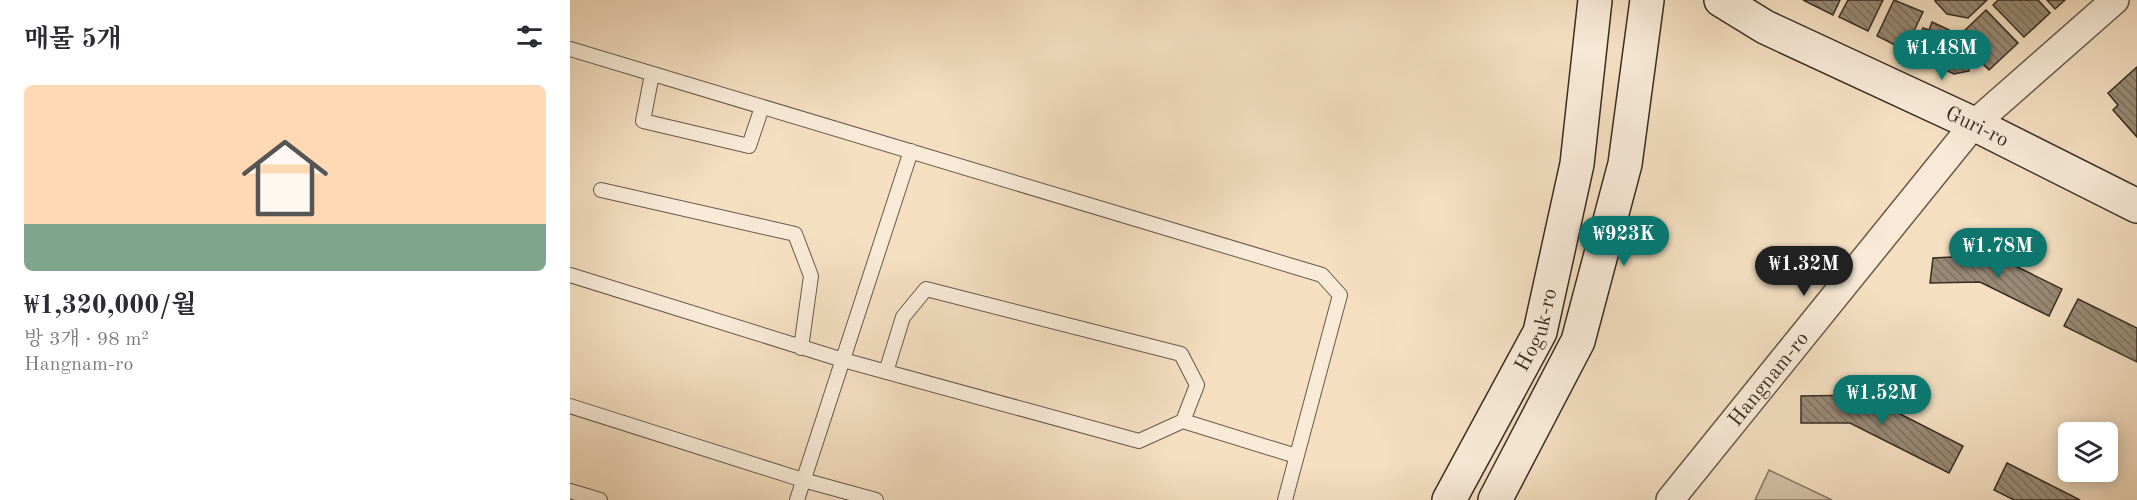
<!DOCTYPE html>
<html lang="ko">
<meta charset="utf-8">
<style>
:root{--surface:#fff;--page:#f2f2f3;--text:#2b2b33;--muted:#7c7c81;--accent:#0f766e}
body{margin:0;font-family:"Old Standard TT","Noto Serif KR",serif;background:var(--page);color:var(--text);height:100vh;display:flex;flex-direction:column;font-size:22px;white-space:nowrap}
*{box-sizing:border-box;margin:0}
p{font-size:20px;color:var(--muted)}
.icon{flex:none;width:33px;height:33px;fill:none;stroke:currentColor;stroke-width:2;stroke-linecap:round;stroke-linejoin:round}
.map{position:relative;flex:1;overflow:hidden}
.drawer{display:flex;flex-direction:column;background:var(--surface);width:570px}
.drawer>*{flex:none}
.fabs{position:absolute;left:1488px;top:422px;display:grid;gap:12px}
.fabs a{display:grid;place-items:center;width:60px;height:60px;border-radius:9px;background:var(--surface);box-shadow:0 3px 15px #0003;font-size:30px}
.price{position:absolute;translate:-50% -51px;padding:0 14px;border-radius:21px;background:var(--accent);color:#fff;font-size:20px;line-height:39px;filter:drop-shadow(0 2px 3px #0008)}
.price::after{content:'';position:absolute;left:50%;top:36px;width:18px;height:14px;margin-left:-9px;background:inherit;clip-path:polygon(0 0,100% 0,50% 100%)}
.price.current{background:#222;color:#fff}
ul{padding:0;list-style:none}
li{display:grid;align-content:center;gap:12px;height:318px;padding:0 24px}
li span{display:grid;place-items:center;height:186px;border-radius:9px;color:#555}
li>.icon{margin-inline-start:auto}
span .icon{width:108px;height:108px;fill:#fffc;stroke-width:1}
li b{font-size:26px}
h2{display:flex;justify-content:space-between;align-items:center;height:72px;padding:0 24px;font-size:26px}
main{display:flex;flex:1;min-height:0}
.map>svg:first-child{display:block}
.garden{fill:#d4c1a6;stroke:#867764;stroke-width:1.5}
.building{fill:url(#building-back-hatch);stroke:#372d22;stroke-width:1.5}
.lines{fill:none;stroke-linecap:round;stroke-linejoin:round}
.lane-casing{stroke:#665a4a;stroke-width:16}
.street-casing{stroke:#665a4a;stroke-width:30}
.secondary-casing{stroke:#372d22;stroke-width:36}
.lane{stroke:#f8ead7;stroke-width:14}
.street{stroke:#f8ead7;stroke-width:27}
.secondary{stroke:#f8ead7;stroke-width:33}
.labels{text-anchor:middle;stroke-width:6;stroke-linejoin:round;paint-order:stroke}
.street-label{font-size:21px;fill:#372d22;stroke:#f8ead7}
</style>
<main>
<section class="drawer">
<h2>매물 5개<svg class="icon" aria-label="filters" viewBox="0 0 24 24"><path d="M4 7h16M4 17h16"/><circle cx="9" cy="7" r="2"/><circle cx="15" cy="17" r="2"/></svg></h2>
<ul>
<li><span style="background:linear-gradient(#ffd9b3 75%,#7fa58c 0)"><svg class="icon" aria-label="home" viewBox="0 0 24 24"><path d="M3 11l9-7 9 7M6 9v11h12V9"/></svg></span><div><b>₩1,320,000/월</b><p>방 3개 · 98 m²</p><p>Hangnam-ro</p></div></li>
</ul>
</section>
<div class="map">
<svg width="1567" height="500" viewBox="0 0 1567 500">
<defs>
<pattern id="building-back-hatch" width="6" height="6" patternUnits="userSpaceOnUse" patternTransform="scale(1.5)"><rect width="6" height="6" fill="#998a75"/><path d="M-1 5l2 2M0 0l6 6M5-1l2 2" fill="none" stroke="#7e7160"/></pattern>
</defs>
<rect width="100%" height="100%" fill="#f4dfc1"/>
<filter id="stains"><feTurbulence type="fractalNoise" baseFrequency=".00333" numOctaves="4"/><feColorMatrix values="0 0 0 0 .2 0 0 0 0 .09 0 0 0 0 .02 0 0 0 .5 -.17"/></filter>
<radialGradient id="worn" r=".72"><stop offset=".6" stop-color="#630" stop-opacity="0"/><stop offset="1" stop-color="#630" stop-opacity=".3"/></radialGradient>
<path class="garden" d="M1199,470L1262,500H1185Z"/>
<path class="building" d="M1233,0H1270L1263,15Z
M1278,0H1313L1298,31L1269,17Z
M1324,0L1353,12L1335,50L1307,36Z
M1367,0H1417L1398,18L1377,14L1365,1Z
M1428,0H1468L1480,13L1454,37L1423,5Z
M1477,0H1495L1485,9Z
M1416,10L1448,43L1419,70L1403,54L1409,48L1393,32Z
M1362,22L1379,30L1376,38L1395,46L1399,71L1384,74L1342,54L1353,28L1359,30Z
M1567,67V137L1543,110L1548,105L1538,93Z
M1423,255L1492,289L1479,316L1410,282L1360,283L1363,258Z
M1508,299L1567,328V362L1494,326Z
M1293,395L1393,446L1379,473L1280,423H1231V396Z
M1437,463L1510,500H1444L1424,490Z"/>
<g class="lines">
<g class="lane-casing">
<path id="lane" d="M0,49L752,275L770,295L715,500
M82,74L73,121L179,146L192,107
M31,190L225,234L241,276L231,348
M0,275L273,360L569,441L613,421L726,456
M316,372L333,317L356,289L611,354L627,385L613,421
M0,406L233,480L306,500
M0,491L30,500
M227,500L341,151"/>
</g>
<g class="street-casing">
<g id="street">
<path id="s1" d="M1100,500L1404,124L1545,0"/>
</g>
</g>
<g class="secondary-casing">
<g id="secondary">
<path id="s2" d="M1151,0L1195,27L1404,124L1567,206"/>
<path id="s3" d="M879,500L970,332L1007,164L1025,0"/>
<path d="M925,500L1008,341L1055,164L1077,0"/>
</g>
</g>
<use href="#lane" class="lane"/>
<use href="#street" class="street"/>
<use href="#secondary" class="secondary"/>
</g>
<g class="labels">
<g class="street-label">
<text dy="7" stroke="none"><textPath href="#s2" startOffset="286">Guri-ro</textPath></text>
<text dy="7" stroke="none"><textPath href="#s3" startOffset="192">Hoguk-ro</textPath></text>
<text dy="7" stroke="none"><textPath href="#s1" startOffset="156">Hangnam-ro</textPath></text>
</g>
</g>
<rect width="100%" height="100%" filter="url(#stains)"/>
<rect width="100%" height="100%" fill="url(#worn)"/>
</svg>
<div class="fabs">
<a><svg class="icon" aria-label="layers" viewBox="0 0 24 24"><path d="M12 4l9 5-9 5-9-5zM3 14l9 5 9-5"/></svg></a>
</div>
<b class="price" style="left:1372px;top:81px">₩1.48M</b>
<b class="price" style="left:1054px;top:267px">₩923K</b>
<b class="price" style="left:1428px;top:279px">₩1.78M</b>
<b class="price current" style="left:1234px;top:297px">₩1.32M</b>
<b class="price" style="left:1312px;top:426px">₩1.52M</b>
</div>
</main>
